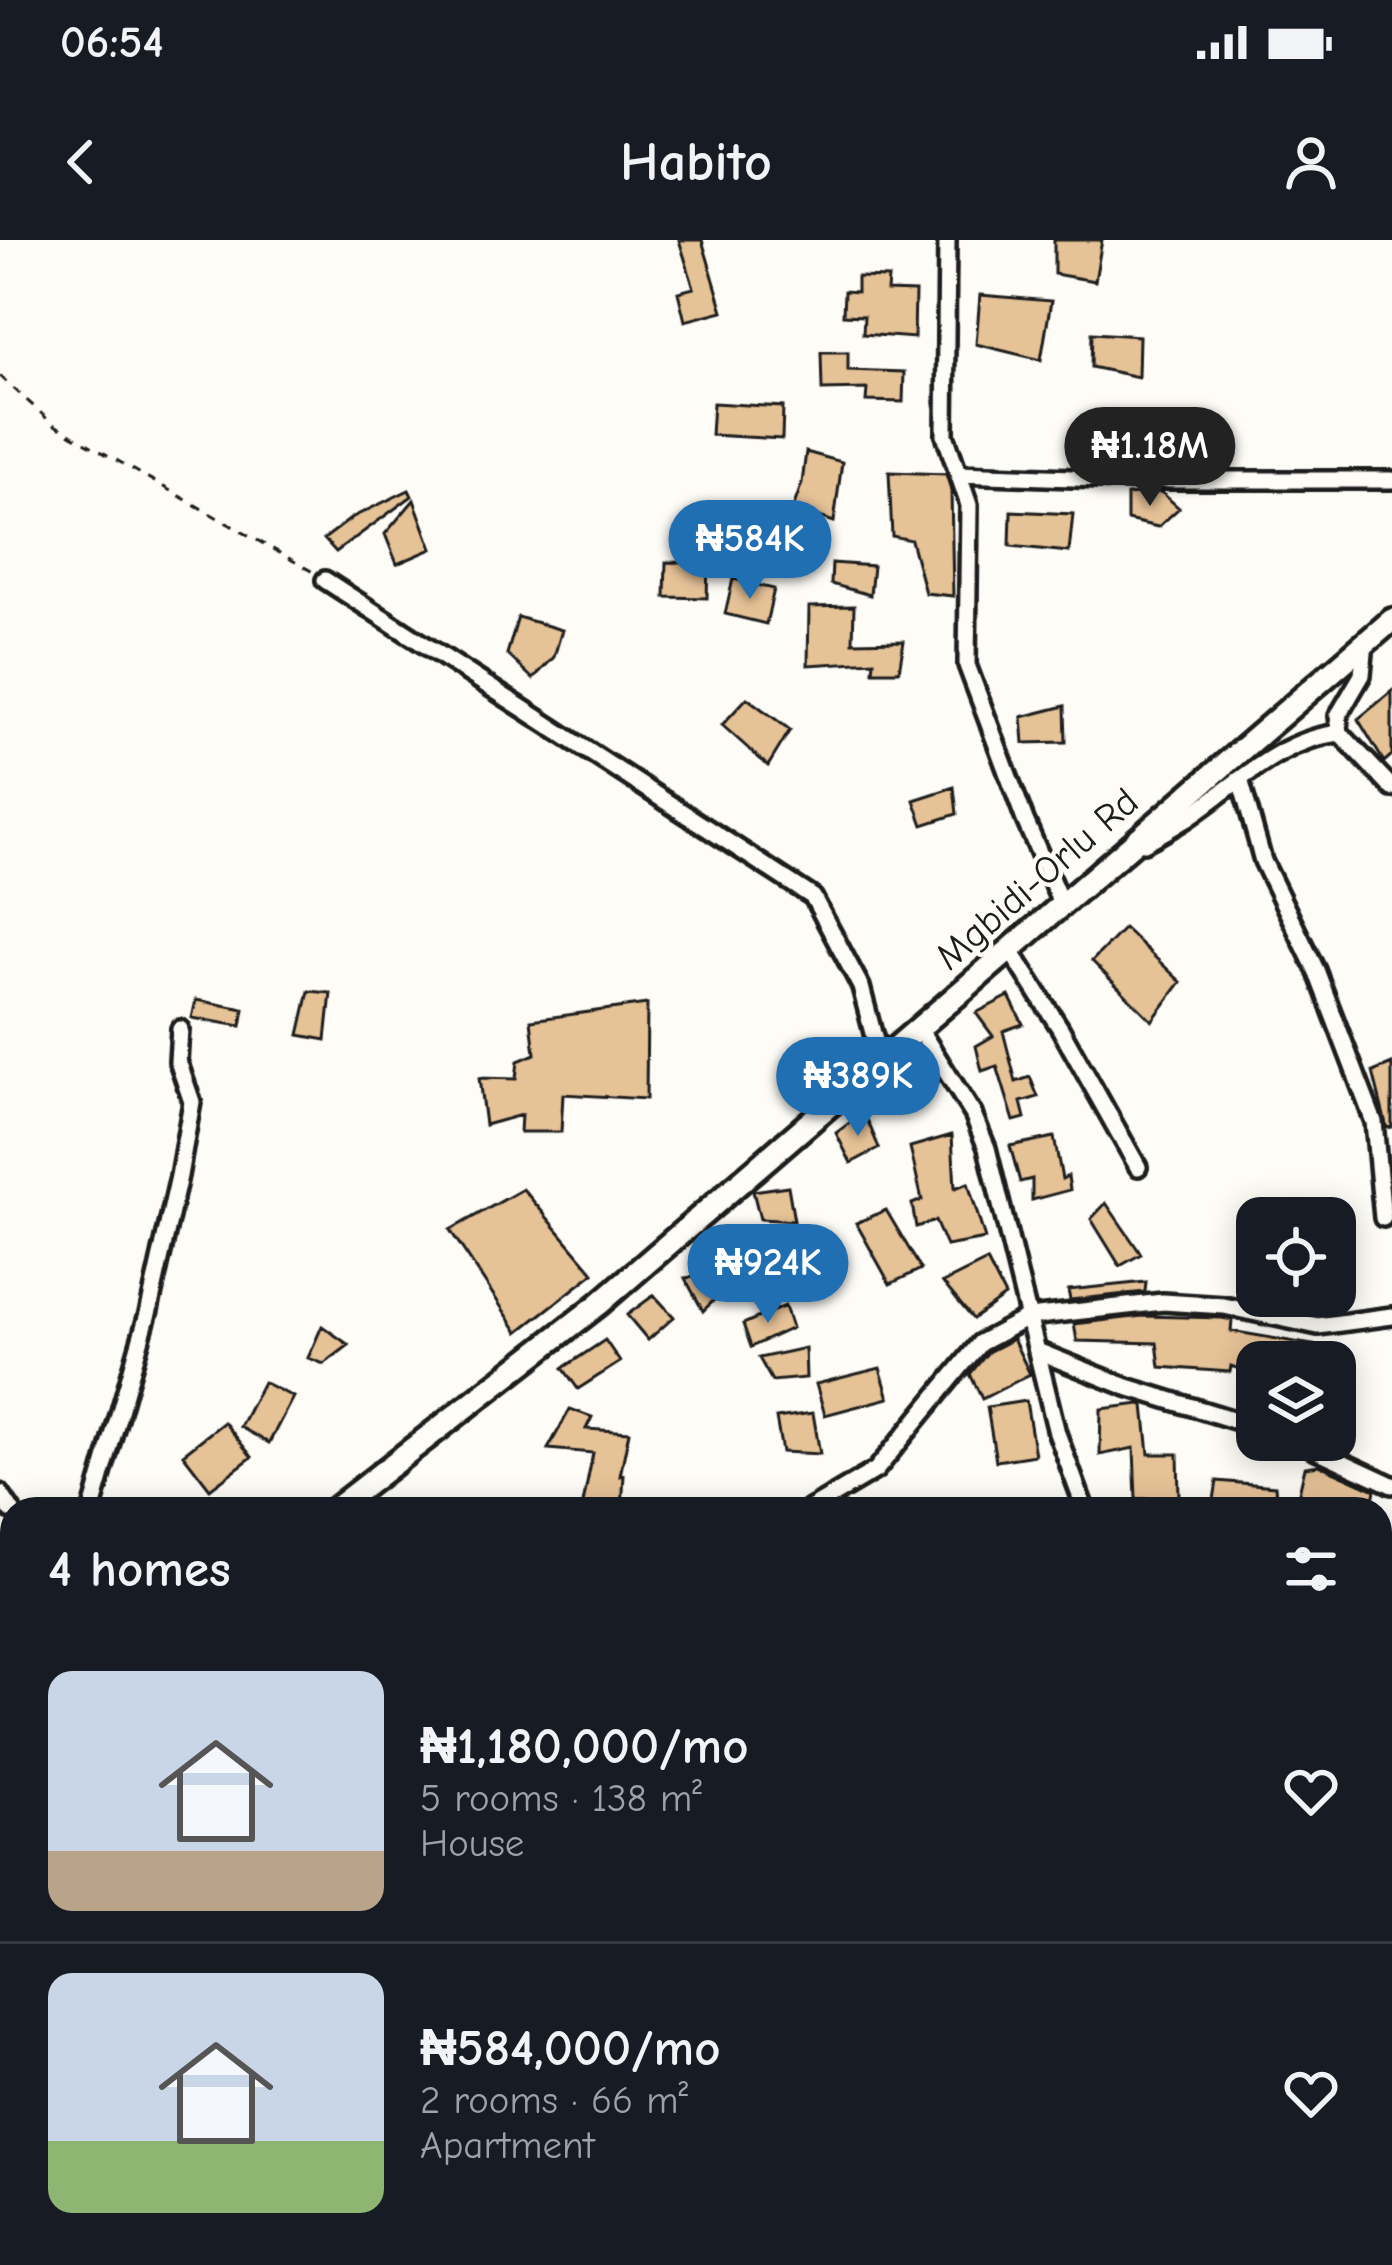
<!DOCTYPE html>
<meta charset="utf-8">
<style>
:root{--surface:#171b24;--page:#20242c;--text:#f1f3f6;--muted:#9ea1a6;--line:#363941;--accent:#1f6fb2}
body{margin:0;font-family:"Comic Neue",sans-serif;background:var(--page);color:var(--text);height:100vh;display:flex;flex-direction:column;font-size:45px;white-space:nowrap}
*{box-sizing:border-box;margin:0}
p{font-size:39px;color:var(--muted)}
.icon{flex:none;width:66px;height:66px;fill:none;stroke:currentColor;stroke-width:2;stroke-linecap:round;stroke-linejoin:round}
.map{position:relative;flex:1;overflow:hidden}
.drawer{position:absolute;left:0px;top:1257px;width:1392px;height:768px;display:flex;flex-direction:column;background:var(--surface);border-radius:36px 36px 0 0;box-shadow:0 6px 30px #0003}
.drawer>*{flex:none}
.buttons{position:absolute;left:1236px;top:957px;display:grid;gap:24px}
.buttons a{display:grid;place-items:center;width:120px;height:120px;border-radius:24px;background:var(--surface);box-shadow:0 6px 30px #0003;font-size:60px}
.price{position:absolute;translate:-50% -102px;padding:0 27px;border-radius:42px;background:var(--accent);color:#fff;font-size:39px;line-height:78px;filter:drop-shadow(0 3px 6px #0008)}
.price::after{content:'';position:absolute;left:50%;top:72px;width:36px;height:27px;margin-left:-18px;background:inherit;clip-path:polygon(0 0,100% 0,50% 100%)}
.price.selected{background:#222;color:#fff}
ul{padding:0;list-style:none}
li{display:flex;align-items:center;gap:36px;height:300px;padding:0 48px}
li+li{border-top:3px solid var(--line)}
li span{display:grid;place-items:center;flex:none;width:336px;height:240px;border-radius:24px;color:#555}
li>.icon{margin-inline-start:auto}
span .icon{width:144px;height:144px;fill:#fffc;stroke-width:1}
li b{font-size:51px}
h2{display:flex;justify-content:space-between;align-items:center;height:144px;padding:0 48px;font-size:51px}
.status{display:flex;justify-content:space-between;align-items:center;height:84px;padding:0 60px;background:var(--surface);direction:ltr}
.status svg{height:33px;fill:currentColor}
header{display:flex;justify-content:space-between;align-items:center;height:156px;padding:0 48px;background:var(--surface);font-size:54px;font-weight:700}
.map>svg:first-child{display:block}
.building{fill:#e6c297;stroke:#1c1c1c;stroke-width:3}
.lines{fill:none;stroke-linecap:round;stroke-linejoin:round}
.minor-casing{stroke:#1c1c1c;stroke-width:24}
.secondary-casing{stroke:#1c1c1c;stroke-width:30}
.path{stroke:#1c1c1c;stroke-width:3;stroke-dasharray:9 9;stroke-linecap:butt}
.minor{stroke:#fdfcf7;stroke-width:15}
.secondary{stroke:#fdfcf7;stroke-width:21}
.labels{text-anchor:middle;stroke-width:9;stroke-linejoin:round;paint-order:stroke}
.street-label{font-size:39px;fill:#1c1c1c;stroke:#fdfcf7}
</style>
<div class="status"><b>06:54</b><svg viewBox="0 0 49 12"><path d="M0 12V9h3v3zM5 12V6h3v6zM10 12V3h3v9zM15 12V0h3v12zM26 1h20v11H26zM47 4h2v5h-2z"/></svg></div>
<header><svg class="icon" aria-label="back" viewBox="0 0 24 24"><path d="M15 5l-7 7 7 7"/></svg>Habito<svg class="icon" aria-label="person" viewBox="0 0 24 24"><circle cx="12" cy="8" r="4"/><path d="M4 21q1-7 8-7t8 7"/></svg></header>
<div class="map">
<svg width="1392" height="2025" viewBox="0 0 1392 2025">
<rect width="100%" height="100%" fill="#fdfcf7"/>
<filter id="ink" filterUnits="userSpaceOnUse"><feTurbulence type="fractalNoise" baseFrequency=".00833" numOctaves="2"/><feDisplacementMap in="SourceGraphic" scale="24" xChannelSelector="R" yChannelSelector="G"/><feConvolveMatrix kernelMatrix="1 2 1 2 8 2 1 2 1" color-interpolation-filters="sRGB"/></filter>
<g filter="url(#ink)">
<path class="building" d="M679,0H702L723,71L685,81L678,52L694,48Z
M1054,0H1102L1095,41L1054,34Z
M857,37L888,38L887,51L915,52L914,98L863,94L864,76L843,75L844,51L857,52Z
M980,55L1051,61L1041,120L976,104Z
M1092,93L1139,96L1138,137L1091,127Z
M821,112H848V130L904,132L903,162L866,161L867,149L822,150Z
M713,163L783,167L782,199L711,195Z
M806,212L842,222L834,282L793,268L802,243Z
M889,232L946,234L951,250L953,356L925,353L911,300L892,296Z
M409,250L412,256L336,312L324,299L353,277Z
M1161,252L1179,268L1158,287L1127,280V255Z
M414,260L432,309L397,324L385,294Z
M1011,271L1073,274L1069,312L1010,306Z
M791,278L810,302L813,322L781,321L779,292L788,293Z
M666,322L708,323L707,358L665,357Z
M832,323L873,326L870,355L831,344Z
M733,339L774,349L766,384L725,374Z
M854,366L853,402L904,401L899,431H873L874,421L808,425L809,367Z
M518,377L562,390L554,417L533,439L507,414Z
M1392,451V515L1384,522L1358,479Z
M747,458L790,490L768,526L722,485Z
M1065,466L1066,502L1024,503L1022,477Z
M954,547L957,574L923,585L914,560Z
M1124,688L1181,742L1152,781L1092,721Z
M309,751L331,753L326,800L299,795Z
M1009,756L1023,784L1003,791L1016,842L1030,837L1038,857L1021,862L1025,878L1014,881L997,826L982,831L976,806L993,796L976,773Z
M196,760L244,769L241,786L192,778Z
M647,764L646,859L563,854L561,892H520L521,875L485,885L479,838L516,839L518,821L535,814L531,780Z
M1392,824V887L1387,888L1373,832Z
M864,872L879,908L851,923L836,893Z
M952,895L955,948L968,943L985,999L946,1006L935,981L916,987L912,964L922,960L910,907Z
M1054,897L1062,939L1068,936L1070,950L1032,960V939L1020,942L1010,906Z
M788,946L794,981L760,979L753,951Z
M523,949L594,1033L518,1092L450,990Z
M1106,963L1141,1014L1120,1026L1091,979Z
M886,970L921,1029L890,1044L856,983Z
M765,1004L773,1032L720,1054L703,1071L685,1038L725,1033L718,1025Z
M987,1021L1005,1056L973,1079L943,1043Z
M1146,1042L1145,1052L1070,1060L1068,1050Z
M654,1055L674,1077L648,1100L627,1075Z
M785,1066L792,1088L751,1107L743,1084Z
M1143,1076L1222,1078L1232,1080L1231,1091L1336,1109L1333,1122H1257V1135L1231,1126L1230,1132L1160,1127L1157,1103L1077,1101L1074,1084Z
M322,1086L349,1105L324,1124L308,1118Z
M1013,1099L1030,1134L982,1159L970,1134L988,1112Z
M605,1100L620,1122L578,1149L563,1128Z
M805,1108L806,1138L772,1141L759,1118Z
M880,1128L889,1158L825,1175L816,1144Z
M263,1142L293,1157L269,1203L240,1187Z
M1026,1161L1035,1215L996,1221L987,1167Z
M1140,1164L1144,1165L1149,1214H1178L1179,1258L1136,1259L1134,1208L1100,1215L1101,1169Z
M570,1169L592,1177L586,1189L629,1192L620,1236L624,1235L622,1269H582L593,1213L548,1209Z
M813,1173L820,1214L782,1212L776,1178Z
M224,1182L252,1217L210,1249L183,1214Z
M1319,1225L1375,1250L1371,1269H1338L1297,1261L1305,1227Z
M1217,1241L1275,1246L1277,1269L1213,1266Z"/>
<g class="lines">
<g class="minor-casing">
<path id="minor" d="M947,0L945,195L969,265L967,425L1025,580L1061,663
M958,234L1129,240H1392
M325,340L813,657L861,747L880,820
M1365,402L1362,435L1338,476L1340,493L1392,548
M1240,539L1263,621L1316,730L1374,882L1383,978
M1144,603C1161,594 1178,585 1193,574C1240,541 1282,499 1340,493
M1009,708L1060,788L1138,927
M918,787L973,874L987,908L1057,1193L1085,1269
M1037,1111L1127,1147L1257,1187
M1295,1200L1392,1245
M0,1253L12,1271
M92,1269L149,1070L179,936L192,862L178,821L180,789
M810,1269L876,1230L980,1103L1029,1077L1163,1062L1224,1066L1318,1086L1392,1076
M1380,1347L1392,1351
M1380,1493L1392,1497
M1380,1602L1392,1628
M0,1664L12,1669
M896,2013L926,2025
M644,2025V2013"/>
</g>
<g class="secondary-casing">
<path id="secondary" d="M335,1269L599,1064L1392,380
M0,1557L12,1547"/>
</g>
<path class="path" d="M0,136L53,184L313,332"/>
<use href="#minor" class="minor"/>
<use href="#secondary" class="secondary"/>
</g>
</g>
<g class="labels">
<g class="street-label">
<text transform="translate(1036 638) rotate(-41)" y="14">Mgbidi-Orlu Rd</text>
</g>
</g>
</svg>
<div class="buttons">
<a><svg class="icon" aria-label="locate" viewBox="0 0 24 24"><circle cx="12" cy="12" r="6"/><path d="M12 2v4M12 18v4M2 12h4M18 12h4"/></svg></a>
<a><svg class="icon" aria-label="layers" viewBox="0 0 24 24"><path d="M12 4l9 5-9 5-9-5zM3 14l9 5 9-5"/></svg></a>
</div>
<b class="price selected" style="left:1150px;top:269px">₦1.18M</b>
<b class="price" style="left:750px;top:362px">₦584K</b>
<b class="price" style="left:858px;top:899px">₦389K</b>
<b class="price" style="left:768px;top:1086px">₦924K</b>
<section class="drawer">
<h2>4 homes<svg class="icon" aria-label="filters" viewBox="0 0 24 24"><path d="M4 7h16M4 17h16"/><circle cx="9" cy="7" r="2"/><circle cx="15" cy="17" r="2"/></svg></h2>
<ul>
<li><span style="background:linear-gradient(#c9d6e8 75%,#b9a48a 0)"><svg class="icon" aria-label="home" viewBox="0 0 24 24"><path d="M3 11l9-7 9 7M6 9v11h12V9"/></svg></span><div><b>₦1,180,000/mo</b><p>5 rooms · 138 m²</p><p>House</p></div><svg class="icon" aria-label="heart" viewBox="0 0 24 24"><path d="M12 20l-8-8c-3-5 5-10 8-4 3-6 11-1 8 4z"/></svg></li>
<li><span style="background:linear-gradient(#c9d6e8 70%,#8fb573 0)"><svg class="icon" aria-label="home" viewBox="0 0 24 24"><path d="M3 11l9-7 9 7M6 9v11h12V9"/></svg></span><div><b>₦584,000/mo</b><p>2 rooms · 66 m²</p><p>Apartment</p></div><svg class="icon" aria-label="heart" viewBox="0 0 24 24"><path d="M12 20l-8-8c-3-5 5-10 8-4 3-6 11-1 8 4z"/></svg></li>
</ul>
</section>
</div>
